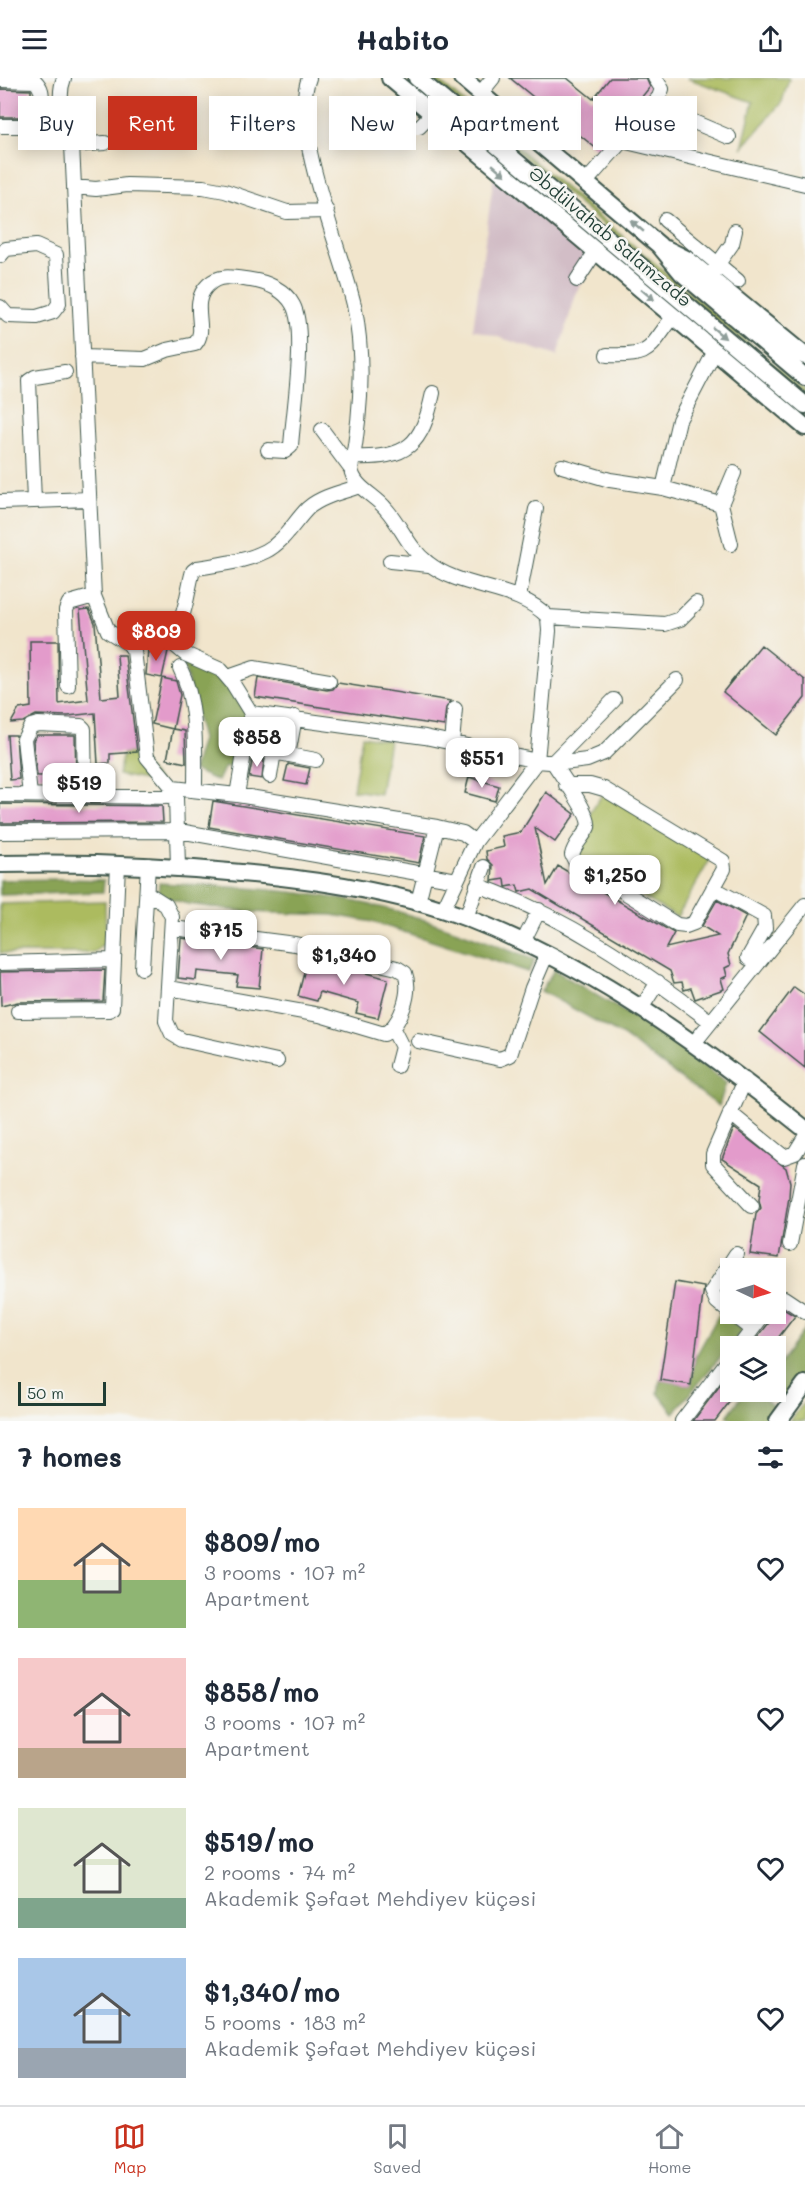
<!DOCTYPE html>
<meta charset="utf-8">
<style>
:root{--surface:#fff;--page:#f6f6f7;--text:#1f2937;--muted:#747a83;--line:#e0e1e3;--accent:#c8321e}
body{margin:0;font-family:Mali,sans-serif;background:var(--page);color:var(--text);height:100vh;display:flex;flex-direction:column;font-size:22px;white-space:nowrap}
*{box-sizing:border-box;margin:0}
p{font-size:20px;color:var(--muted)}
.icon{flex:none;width:33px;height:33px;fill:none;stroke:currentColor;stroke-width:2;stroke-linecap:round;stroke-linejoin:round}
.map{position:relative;height:1343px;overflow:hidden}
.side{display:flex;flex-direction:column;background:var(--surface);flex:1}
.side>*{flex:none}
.top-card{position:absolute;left:18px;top:18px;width:770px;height:54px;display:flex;gap:12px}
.needle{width:39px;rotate:94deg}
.tools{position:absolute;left:720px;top:1180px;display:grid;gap:12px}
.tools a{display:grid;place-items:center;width:66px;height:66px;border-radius:0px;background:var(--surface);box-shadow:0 3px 15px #0003;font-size:30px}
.scale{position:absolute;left:18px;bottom:15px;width:88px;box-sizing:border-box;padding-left:6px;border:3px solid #1f3d34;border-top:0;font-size:16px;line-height:21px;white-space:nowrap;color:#1f3d34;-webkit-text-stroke:4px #f6f6f2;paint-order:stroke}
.price{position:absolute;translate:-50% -51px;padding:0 14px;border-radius:12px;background:#fff;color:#222;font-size:20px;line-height:39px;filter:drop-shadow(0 2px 3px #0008)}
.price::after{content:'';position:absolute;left:50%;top:36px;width:18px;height:14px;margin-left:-9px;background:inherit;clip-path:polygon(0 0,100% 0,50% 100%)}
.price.active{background:var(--accent);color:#fff}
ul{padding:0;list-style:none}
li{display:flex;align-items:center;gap:18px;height:150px;padding:0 18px}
li span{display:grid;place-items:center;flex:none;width:168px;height:120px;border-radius:0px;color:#555}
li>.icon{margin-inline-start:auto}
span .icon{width:72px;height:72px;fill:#fffc;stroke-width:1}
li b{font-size:26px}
h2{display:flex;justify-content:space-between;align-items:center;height:72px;padding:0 18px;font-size:26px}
.tag{padding:0 21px;border-radius:0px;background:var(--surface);box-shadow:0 3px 15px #0003;font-size:21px;line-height:54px}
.tag.active{background:var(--accent);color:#fff}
header{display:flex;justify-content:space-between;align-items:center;height:78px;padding:0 18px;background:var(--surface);font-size:27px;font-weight:700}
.tab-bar{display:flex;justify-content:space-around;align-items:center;height:84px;border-top:2px solid var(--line);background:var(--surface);font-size:16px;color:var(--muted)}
.tab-bar a{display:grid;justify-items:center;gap:3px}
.tab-bar .active{color:var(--accent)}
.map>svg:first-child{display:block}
.industrial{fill:#d2bdc6}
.green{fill:#acbb5e;stroke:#667c49;stroke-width:1.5}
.forest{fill:#89a355;stroke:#547044;stroke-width:1.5}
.building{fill:#e39bcb}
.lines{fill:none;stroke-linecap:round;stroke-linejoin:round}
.minor-casing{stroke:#3e564b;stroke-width:16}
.major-casing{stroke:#3e564b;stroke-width:20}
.minor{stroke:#fff;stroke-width:14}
.major{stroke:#fff;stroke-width:16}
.oneway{fill:#8f9e9a}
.labels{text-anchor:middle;stroke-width:5;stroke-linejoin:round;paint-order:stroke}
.street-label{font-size:18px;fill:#1f3d34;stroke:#f6f6f2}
</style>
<header><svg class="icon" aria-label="menu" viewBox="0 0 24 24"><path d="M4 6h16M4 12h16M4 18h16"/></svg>Habito<svg class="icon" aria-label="share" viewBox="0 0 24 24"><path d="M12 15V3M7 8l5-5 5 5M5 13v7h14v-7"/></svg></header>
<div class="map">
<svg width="805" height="1343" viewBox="0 0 805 1343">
<rect width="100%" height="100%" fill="#f6f6f2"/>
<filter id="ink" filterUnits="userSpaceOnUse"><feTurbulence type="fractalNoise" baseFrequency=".0167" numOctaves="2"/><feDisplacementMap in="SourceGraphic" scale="12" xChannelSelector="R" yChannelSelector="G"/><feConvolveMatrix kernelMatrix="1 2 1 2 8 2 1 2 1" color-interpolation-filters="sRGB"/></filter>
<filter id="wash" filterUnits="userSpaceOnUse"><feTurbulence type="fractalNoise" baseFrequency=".008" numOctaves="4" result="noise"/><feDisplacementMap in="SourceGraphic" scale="24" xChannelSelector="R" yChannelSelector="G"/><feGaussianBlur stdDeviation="1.35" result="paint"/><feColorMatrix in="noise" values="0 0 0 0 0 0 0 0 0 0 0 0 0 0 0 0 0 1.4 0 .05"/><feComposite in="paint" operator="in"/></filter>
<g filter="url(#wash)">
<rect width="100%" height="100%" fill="#f1e5cc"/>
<path class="industrial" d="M494,97L598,183L577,213L557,278L473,251Z"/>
<path class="green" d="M430,0H435L805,312V317Z
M687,0H787L789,1L782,24L742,70L753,24Z
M362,658L389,662L380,716L353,712Z
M123,675H132L161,705L118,697Z
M603,715L712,778L677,839L566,774Z
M105,823L106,864L94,875H0V826Z
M805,1323V1343H790Z"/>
<path class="forest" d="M181,575L226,593L253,644L241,691L225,688L218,703L193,692L202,661Z
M64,801L104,802L103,814L0,817V802Z
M159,805C237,809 320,812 396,833C443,846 489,865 535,882L528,894L373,844L333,837L247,834L188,826L158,818Z
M554,892L660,955L726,1005L719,1028L623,958L541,913Z
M719,1236L743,1252L674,1335L658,1315L660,1302L691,1307L695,1280Z
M805,1250V1292L784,1320L775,1314L776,1291Z
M745,1314H755L776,1330L767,1343H734L727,1338Z"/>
<g id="blocks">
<path class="building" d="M510,0H567L593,21L610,0H646L650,9L598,72Z
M0,11L31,12V36L22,39H0Z
M89,531L95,545L101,620L120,618L117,577H125L137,674L110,676V685L98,686L95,635L68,638L36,637L23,644L11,645L19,631L31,629L30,563H58L59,626L88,622L80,532Z
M761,567L805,602V620L776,657L723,614Z
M163,570L168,573L162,600L146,597L148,572Z
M162,600L176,603L180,617L173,651L152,646Z
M258,600L327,612L333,611L338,605L451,623L446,630L444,648L255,619Z
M173,651L185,653L186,685L167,681Z
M7,657H16L19,701L10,702Z
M37,657H75L76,697L37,698L33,663Z
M253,679L264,681L262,701L249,699Z
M288,686L310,690L306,707L284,703Z
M469,699L499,708L495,723L465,715Z
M546,714L575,736L555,764L535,750L547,807L558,788L674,855L666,870L718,858L702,848L717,822L746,838L728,876L731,887L725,890L727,898L721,901L724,911L695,921L691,910L684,912L682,904L674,905L670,893L532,811L519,814L517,807L506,809L505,801L492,803L493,787L487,781L486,773L504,769L502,758L521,754Z
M213,723L425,758L424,762L419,785L209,749Z
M0,726L162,728L163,744L0,745Z
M181,860L263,871L259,910L236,908L238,897L197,893L196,902L178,900Z
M308,879L388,901L378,940L356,935L359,925L320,914L317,923L298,918Z
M105,892L103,923L18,924L1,928L0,894Z
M794,909L805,917V990L760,954Z
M734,1050L786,1090L790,1104L789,1119L779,1180L750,1176L756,1136L761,1130L759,1122L761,1106L722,1081Z
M675,1204L704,1209L691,1307L660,1302Z
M782,1230L795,1238L771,1269H750L776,1236V1231Z
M730,1294V1314H737L715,1343H693Z"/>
</g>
</g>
<g filter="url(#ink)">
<use href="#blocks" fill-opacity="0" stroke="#3e564b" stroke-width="1.5"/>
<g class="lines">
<g class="minor-casing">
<path id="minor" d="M64,0C55,23 67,44 72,67L94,518L108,553L129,566L134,573L147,679L173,710L176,719L178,789
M309,0C289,50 341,171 354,227C365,280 361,338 351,391C354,410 375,417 386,431C402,449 408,470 428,485C463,513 516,506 548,539L665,546L680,541L696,525
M0,2L35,3C42,10 42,15 42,25C43,54 22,47 0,48
M480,16L493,0
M654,27L729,59
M395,49H419L432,36
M622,63L659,19L662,11L655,0
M72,67L105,65
M585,105L622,63L805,106
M74,109L96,111L127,107L203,109L225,113L287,134L327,133
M665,142L738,203
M0,178L6,171L36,168L56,177L59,226L53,234L37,239L8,238L0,229
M713,193L732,166L735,153
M577,202L596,173
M715,273L679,342L663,410L721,426L734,395
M607,277C653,279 647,272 674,238
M82,279L145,281L167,272L195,266C209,251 188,226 208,207C220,195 236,200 251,202C267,204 285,212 293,227C307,253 293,336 291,368L285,373L268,372
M65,294L35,299L29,303L34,423L89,421
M322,352L351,391
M353,379C408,381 422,367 433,315
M562,388L610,402L663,410
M0,424L34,423
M721,426L731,466
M390,483L429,487
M519,519L536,431
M166,560L185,576L221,592L233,606L251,635L425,659L537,683L563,685L587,682L604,675L677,602
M129,566C141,561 156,565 167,559C186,549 187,511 193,493L197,490C220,486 245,484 266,473C284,464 294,444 308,430C322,418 343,414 360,408
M180,590C198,625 195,673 195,711
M228,599L254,590L329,603
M68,608L66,532L69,525L94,518
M452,665L455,631
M246,669L316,682
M288,677L295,639
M270,698L274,674
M566,707H590L604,711L723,783L724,791L694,845L686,848L677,847L575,783L572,777C574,766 584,759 588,749C592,738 560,696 553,684L614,622
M173,710L237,717L437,749L463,755L475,764
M0,717L176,719
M30,717L24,661L31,648L38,646L81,648L84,651L85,716
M237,717L251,635
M0,754L179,753L457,802
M477,807C563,837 640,890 711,944
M713,810L764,838L765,850L748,880
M147,815L166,827L172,839L166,943L172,956L182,962L277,983
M418,824L437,749
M443,832L475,764L537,683L549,553L548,539
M466,840L484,789
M523,864L539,832
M0,885L114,882
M142,890L148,787
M169,910L320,937L384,956C401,947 412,914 405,895L397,890L295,866L173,850
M642,929L658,904
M18,933L109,932L112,930L118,786
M393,951L402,969L397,988
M418,963L500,981L510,977L532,910L547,875
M694,965L805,827
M745,1002L713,1076V1086L752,1128
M730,1035L784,1079L795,1075L805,1059
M790,1166L805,1086
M776,1222L784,1220L805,1234
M730,1235L717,1224L712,1213L736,1176
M732,1236L752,1252
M739,1269L764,1236
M682,1343L730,1280"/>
</g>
<g class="major-casing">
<path id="major" d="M390,0L805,349
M417,0L805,327
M462,0L659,167L682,195L805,299
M666,171L688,182L805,278
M0,786C81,784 160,787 241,795C317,802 395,813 467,840C593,889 701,967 805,1051
M778,1343L805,1306"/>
</g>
<use href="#minor" class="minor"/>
<use href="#major" class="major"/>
</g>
<defs><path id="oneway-solid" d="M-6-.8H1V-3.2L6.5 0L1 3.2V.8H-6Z" transform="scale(1.5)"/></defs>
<g class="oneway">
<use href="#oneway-solid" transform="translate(499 92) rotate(40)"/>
<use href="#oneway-solid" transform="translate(637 148) rotate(-140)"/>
<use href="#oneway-solid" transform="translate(648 217) rotate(40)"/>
<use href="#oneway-solid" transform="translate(719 255) rotate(40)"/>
</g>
</g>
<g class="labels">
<g class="street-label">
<text transform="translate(610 159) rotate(40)" y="6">Əbdülvahab Salamzadə</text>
</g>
</g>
</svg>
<div class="tools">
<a><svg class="needle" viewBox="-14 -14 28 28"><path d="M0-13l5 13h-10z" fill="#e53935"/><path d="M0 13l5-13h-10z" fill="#747a83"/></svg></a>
<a><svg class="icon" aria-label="layers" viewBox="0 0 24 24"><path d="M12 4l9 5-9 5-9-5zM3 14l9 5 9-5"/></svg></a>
</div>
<div class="scale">50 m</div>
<b class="price active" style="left:156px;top:584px">$809</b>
<b class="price" style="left:257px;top:690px">$858</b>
<b class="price" style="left:482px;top:711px">$551</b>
<b class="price" style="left:79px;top:736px">$519</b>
<b class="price" style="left:615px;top:828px">$1,250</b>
<b class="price" style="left:221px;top:883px">$715</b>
<b class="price" style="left:344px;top:908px">$1,340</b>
<div class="top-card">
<a class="tag">Buy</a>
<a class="tag active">Rent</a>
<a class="tag">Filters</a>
<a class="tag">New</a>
<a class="tag">Apartment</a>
<a class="tag">House</a>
</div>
</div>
<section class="side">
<h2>7 homes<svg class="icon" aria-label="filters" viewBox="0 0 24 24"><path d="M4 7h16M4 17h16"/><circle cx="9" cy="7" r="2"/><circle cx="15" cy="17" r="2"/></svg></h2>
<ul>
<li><span style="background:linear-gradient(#ffd9b3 60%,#8fb573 0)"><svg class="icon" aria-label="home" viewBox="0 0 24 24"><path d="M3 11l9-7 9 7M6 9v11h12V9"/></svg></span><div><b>$809/mo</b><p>3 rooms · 107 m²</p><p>Apartment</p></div><svg class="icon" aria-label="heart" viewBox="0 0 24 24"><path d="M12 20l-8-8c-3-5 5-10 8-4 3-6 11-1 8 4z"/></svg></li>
<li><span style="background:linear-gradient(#f6c9c9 75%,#b9a48a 0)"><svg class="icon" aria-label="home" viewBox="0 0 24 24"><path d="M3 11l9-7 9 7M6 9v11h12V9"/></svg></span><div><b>$858/mo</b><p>3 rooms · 107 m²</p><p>Apartment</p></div><svg class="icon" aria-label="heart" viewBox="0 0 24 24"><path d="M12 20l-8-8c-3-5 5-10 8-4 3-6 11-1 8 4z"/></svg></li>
<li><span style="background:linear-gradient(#dfe7d0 75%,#7fa58c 0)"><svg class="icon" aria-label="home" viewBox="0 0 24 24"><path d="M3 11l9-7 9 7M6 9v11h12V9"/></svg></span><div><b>$519/mo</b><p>2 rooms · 74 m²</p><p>Akademik Şəfaət Mehdiyev küçəsi</p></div><svg class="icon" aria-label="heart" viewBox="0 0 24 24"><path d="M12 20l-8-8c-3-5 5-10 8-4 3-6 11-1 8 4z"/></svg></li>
<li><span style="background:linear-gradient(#a9c7e8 75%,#9aa5b1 0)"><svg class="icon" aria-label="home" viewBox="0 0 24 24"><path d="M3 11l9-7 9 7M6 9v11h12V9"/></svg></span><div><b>$1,340/mo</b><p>5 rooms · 183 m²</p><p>Akademik Şəfaət Mehdiyev küçəsi</p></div><svg class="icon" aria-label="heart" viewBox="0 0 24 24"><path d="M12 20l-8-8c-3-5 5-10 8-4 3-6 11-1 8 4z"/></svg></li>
</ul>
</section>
<nav class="tab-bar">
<a class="active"><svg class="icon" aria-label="map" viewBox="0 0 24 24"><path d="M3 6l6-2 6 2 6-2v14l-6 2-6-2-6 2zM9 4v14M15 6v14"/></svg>Map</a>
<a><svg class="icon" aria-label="saved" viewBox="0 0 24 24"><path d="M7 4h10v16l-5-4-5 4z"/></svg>Saved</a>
<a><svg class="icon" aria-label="home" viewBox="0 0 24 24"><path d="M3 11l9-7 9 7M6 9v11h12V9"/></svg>Home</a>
</nav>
